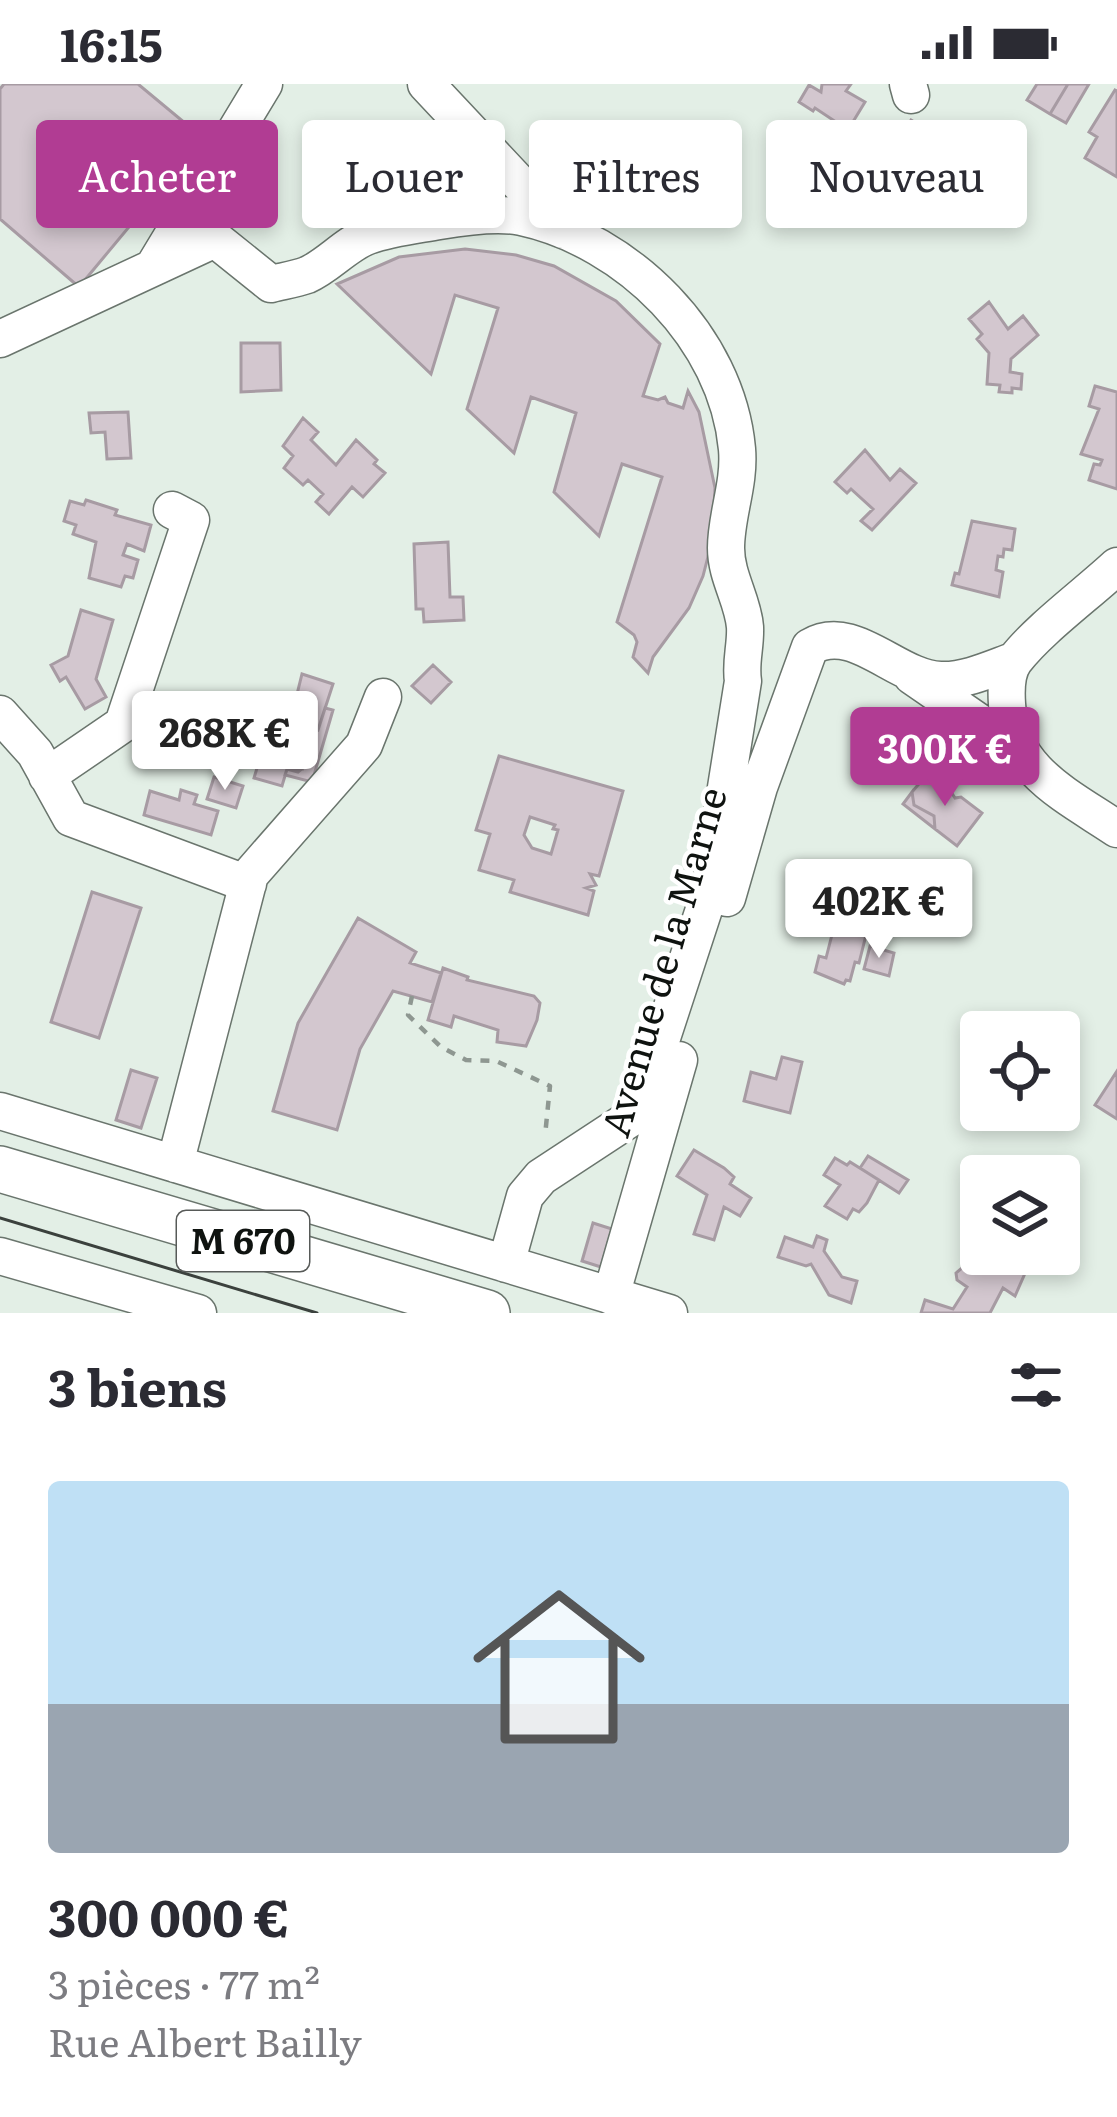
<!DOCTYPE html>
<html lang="fr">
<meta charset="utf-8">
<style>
:root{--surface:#fff;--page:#f7f7f7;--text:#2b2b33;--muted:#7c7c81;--accent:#b13c93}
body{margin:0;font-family:Literata,serif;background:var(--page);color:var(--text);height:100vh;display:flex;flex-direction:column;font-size:45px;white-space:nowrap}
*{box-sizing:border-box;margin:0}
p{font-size:39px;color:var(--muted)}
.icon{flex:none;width:66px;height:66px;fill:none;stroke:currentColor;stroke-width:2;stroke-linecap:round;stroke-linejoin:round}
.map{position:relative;height:1229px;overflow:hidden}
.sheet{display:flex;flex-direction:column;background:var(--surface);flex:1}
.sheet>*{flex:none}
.guide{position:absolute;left:36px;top:36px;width:1047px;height:108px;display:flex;gap:24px}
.fabs{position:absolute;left:960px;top:927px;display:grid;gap:24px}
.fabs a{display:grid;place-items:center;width:120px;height:120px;border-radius:12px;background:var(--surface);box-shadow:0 6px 18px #0003;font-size:60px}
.price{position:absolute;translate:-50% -102px;padding:0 27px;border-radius:12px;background:#fff;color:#222;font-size:39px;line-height:78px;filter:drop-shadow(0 3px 6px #0008)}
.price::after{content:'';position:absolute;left:50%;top:72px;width:36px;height:27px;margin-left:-18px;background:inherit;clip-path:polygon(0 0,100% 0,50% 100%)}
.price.selected{background:var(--accent);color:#fff}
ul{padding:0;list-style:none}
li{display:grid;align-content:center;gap:24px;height:636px;padding:0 48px}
li span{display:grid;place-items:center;height:372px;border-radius:12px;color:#555}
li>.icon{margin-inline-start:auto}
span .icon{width:216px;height:216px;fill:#fffc;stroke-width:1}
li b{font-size:51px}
h2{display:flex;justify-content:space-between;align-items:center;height:144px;padding:0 48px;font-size:51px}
.tag{padding:0 42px;border-radius:12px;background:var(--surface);box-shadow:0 6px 18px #0003;font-size:42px;line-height:108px}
.tag.selected{background:var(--accent);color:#fff}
.status{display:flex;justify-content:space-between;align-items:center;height:84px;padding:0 60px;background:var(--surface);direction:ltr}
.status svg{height:33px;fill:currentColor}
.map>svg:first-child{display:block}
.building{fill:#d3c7cf;stroke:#a79ba3;stroke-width:3;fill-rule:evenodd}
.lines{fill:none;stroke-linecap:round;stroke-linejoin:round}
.minor-casing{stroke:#6a756d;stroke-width:39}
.major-casing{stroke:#6a756d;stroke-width:48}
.path{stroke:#8e9791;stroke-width:4.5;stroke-dasharray:9 9;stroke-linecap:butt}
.minor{stroke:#fff;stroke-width:36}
.major{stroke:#fff;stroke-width:45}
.tram{stroke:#3b413d;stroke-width:3}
.labels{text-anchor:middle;stroke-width:9;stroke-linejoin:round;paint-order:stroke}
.shield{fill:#fff;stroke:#575a58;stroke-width:3}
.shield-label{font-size:36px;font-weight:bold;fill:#0f1310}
.street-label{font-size:39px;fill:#0f1310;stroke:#fff}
</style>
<div class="status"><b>16:15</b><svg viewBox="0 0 49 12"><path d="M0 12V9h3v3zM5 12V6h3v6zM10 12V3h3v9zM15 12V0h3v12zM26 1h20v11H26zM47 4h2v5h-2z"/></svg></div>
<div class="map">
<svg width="1117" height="1229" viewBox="0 0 1117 1229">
<rect width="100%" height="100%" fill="#e3efe6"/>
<path class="building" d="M4,0H138L203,54L79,203L0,135V5Z
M822,0H851L846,7L865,18L848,46L815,24L813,27L799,18L809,1L821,8Z
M1037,0H1068L1050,30L1027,16Z
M1068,0H1089L1066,39L1050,30Z
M1115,6L1117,7V93L1085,74L1097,53L1089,48Z
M911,36L927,46L924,51L940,60L942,56L960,67L956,73L967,80L956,100L944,93L940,99L925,90L928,85L892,70Z
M465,165L516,171L554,182L616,217L660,260L643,312L658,316L665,313L668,319L683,324L688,307L699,328L715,404L712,457L703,492L689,524L653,573L648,589L633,573L637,558L634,551L617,538L662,393L622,380L599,452L554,408L576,329L531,313L514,369L467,325L498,224L455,211L431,290L337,200L399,173Z
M989,218L1008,245L1023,232L1038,251L1011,275L1010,288L1022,290L1021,305L1012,304V309L999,308L1000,301L987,300L989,269L977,255L982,250L969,235Z
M241,259H280L281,306L241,308Z
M1095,302L1117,308V405L1089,396L1094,380L1100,381L1102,376L1081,370L1099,325L1089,322Z
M128,328L131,374L107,375L105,348L91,349L89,329Z
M303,334L318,348L311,356L336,381L356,356L377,376L374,380L385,389L363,413L352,403L329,430L316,418L323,410L308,396L303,401L284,384L293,372L283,362Z
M865,366L890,396L900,385L916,399L872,446L861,437L873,425L851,405L847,409L835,398Z
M86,416L117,426L115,431L151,441L144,467L127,460L123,471L138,476L133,494L125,492L121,503L89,494L96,458L73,450L76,441L64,437L70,417L84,421Z
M972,437L1015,445L1012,466L1004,465L1003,473L998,472L996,486L1003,488L999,513L952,501L955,489L959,490Z
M448,458L450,513H463L464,536L424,538L423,525H416L414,460Z
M81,526L113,536L96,595L106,613L85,625L66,593L60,597L51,581L68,572Z
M433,581L451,598L431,619L412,602Z
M302,590L333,600L318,646L299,640L290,676L301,680L302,685H287L282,702L254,694L264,661L283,667Z
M325,624L333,626L312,698L285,691L287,685L298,688L303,684L290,676L299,640L318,646Z
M499,672L623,707L599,792L590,790L596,801L586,804L594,807L588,831L510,808L514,796L479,786L490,750L476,746ZM530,733L555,741L553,745L558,746L551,770L532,764L524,751Z
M929,688L948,703L955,714L961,713L982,729L957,762L935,745L934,732L914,721L912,708Z
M214,693L243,702L236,724L207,715Z
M181,706L197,711L194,720L218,727L211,751L144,731L150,707L179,716Z
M912,708L914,721L934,732L935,745L903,720Z
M92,808L141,824L99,954L51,938Z
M833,821L871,831L859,879L855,878L850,897L846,896L844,900L815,888L819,872L826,874L835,839L829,837Z
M358,834L416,868L410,879L441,889L432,918L393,907L360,965L337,1046L273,1027L298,939Z
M870,862L894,869L889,892L864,885Z
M443,884L468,893L467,896L534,912L540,919L537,936L526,962L497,958L498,946L454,932L451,943L428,936Z
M782,973L802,978L790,1029L744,1017L751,988L776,995Z
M131,986L157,994L141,1044L116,1036Z
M1117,987V1035L1095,1021Z
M694,1066L724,1084L734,1093L730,1100L751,1114L740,1132L724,1123L714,1156L694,1150L707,1111L677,1092Z
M868,1072L908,1096L899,1109L860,1084Z
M835,1074L847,1081L850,1078L879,1096L867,1119L859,1128L853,1125L847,1135L825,1122L840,1101L824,1091Z
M593,1139L612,1145L601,1183L582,1177Z
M817,1152L827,1156L824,1167L842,1193L857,1197L851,1219L829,1211L811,1180L806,1182L778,1173L785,1153L813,1163Z
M991,1170H1002L1026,1187L1015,1212L1003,1204L990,1229H921L925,1216L953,1225L967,1203L957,1196L956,1189L969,1178L977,1185Z"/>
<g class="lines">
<g class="minor-casing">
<path id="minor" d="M426,0L563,146
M908,0L911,11
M154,182L264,0
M0,255L215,155L271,200C283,197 296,195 307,191C328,182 346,160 368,152C390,144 417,141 439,137C463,133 497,128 521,133C628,156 727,254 737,365C740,400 726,431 726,464C726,493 743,516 745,543C746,562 740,578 743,597L709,810L637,1030L541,1093L525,1112L506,1180
M1117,482C1087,510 1039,545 1015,576C1006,588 1006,605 1007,620C1010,686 1068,712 1117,745
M912,592L1018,665
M0,630L35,669L71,734L248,800
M47,692L123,640L191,436L172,426
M727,814L759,703L810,563C854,537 896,595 941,596C965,597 991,585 1013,577
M0,1027L669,1229
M175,1080L250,791L364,661L383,613
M0,1172L198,1229
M611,1212L679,976"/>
</g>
<g class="major-casing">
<path id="major" d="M0,1085L487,1229"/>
</g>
<path class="path" d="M412,912L408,931L441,963L466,976L496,977L550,1002L545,1052"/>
<use href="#minor" class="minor"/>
<use href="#major" class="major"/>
<path class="tram" d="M0,1134L317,1229"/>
</g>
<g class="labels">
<rect class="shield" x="177" y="1127" width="132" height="60" rx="9"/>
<g class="shield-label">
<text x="243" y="1170">M 670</text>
</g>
<g class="street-label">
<text transform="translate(664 878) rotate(-74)" y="14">Avenue de la Marne</text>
</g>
</g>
</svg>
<div class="fabs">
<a><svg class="icon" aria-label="locate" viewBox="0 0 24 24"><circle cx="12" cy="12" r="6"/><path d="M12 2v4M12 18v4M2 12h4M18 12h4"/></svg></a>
<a><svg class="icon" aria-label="layers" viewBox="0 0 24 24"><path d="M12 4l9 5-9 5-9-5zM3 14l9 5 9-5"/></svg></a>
</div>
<b class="price" style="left:225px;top:709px">268K €</b>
<b class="price selected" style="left:945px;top:725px">300K €</b>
<b class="price" style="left:879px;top:877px">402K €</b>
<div class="guide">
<a class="tag selected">Acheter</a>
<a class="tag">Louer</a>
<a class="tag">Filtres</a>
<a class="tag">Nouveau</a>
</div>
</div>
<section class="sheet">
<h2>3 biens<svg class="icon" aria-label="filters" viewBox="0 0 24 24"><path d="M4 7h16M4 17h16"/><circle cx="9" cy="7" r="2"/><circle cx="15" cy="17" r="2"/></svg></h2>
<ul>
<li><span style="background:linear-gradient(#bfe0f5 60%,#9aa5b1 0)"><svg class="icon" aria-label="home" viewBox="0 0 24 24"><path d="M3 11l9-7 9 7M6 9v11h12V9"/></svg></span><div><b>300 000 €</b><p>3 pièces · 77 m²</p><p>Rue Albert Bailly</p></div></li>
</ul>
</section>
